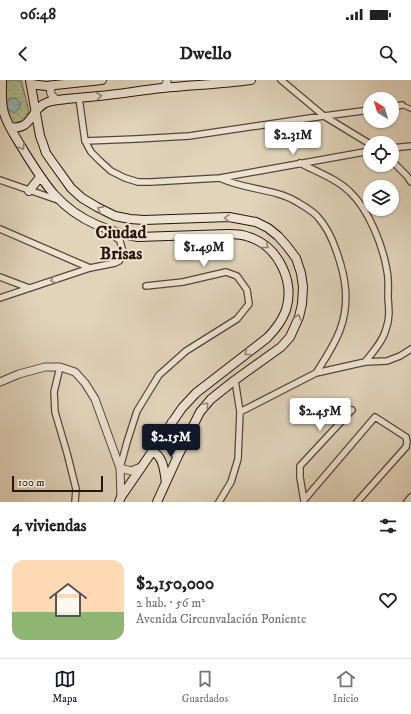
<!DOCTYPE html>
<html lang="es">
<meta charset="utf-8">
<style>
:root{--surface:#fff;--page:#f6f6f6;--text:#202124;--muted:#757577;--line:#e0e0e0;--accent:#111827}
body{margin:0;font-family:"IM FELL DW Pica",serif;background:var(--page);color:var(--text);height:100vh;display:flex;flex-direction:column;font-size:15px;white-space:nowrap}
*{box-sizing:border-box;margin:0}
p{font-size:13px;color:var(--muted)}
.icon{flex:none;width:22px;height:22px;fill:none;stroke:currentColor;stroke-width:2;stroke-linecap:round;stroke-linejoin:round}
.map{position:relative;height:422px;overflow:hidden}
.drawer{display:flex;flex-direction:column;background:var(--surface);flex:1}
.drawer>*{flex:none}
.needle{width:26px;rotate:322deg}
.tools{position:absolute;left:363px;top:12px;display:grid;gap:8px}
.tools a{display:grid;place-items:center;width:36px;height:36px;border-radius:50%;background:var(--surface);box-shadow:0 1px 3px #0004;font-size:20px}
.scale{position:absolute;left:12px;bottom:10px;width:91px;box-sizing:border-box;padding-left:4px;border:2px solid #2a150b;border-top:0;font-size:11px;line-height:14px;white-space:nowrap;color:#2a150b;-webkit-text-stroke:3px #ece3d3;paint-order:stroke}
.price{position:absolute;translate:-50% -34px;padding:0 9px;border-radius:4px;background:#fff;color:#222;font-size:13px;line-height:26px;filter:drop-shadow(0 1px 2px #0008)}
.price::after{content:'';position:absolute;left:50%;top:24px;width:12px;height:9px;margin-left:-6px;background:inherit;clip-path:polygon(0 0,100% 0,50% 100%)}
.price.selected{background:var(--accent);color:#fff}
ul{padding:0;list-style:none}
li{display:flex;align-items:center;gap:12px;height:100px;padding:0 12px}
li+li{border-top:1px solid var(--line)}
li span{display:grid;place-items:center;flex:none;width:112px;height:80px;border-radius:12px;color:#555}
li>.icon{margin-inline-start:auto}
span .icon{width:48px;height:48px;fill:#fffc;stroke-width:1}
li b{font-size:17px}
h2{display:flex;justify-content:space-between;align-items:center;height:48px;padding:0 12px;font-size:17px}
.status{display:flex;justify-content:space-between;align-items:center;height:28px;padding:0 20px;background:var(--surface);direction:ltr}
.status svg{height:11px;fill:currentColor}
header{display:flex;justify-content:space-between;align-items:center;height:52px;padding:0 12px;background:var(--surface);font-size:18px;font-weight:700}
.tabs{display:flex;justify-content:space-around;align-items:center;height:56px;border-top:1px solid var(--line);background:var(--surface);font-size:11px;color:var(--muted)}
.tabs a{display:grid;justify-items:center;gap:2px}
.tabs .selected{color:var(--accent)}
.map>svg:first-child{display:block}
.grass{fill:url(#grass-dots);stroke:#6d694e}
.water{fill:url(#water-ripples);stroke:#6b7673}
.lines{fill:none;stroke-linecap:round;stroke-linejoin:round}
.pedestrian-casing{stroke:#584537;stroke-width:6}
.minor-casing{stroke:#584537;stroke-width:8}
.tertiary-casing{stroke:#584537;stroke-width:9}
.secondary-casing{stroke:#2a150b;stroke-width:10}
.pedestrian{stroke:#ece3d3;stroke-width:4}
.minor{stroke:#ece3d3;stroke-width:5.5}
.tertiary{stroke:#ece3d3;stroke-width:7}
.secondary{stroke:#ece3d3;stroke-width:8}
.oneway{stroke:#958679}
.labels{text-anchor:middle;stroke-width:4;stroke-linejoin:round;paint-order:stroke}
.neighbourhood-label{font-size:18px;font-weight:bold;fill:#2a150b;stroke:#ece3d3}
</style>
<div class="status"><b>06:48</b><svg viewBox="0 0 49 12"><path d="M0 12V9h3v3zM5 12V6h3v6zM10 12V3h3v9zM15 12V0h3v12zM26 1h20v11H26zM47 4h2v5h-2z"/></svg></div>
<header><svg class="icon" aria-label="back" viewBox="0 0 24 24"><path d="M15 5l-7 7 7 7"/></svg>Dwello<svg class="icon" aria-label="search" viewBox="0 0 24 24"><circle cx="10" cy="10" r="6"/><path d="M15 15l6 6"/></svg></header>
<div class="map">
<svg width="411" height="422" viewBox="0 0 411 422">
<defs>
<pattern id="grass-dots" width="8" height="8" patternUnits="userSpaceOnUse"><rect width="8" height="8" fill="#b0bd92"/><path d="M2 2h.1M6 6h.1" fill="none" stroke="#98a27d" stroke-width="1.8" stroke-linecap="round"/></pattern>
<pattern id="water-ripples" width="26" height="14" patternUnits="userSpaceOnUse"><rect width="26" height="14" fill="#97b6b9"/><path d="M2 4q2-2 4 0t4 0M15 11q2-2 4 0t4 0" fill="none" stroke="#7b9395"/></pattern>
</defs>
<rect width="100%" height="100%" fill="#e1d4bb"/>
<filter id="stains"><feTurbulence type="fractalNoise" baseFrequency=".005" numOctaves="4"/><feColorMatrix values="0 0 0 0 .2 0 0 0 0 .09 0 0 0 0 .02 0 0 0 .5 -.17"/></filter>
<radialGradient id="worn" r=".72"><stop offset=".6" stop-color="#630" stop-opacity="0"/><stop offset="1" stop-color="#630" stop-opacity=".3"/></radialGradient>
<path class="grass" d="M4,0H21L28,27L29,36L20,46L7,42Z"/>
<path class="water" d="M15,18C23,22 21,28 14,33L9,30L6,26L9,19Z"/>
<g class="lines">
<g class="pedestrian-casing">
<path id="pedestrian" d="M402,25L411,29"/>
</g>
<g class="minor-casing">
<path id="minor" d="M281,0L324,36L370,64
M79,18L85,61L91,72L100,81L111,91L125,98L138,102H151L220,98L370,71
M392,27L402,25
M85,61L136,59L189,56L324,36L370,30
M392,68L411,66
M392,81L407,96L411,102
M300,83C317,92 337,99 350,112C369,130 383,166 387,191C389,200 388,209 388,218C389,229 390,239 386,249C383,261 373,272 365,282
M220,98C244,110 274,108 297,122C304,126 312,131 317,136C326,146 332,158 336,170C346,197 350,223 340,250C334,266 325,279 316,293
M0,100L58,120
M0,149L90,188
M0,197L29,208
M0,218L90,188L115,183L119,181L122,177L123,172L120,161L109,151
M60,287L54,312L55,332L67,373L76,409L75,422
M240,332L316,293L365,282L387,281L400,276L411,269
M120,388L127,362L137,331L159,295L186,271L237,239L249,224L247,210L237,196L226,192L183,202L146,206
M304,420L375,337L406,357L407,362L406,367L357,422
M304,421L300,397V386L352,330
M219,422L231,402L238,379L240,332L235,300
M407,422L411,417"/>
</g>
<g class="tertiary-casing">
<path id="tertiary" d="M53,5C48,11 51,16 57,20
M163,8L167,3V0
M0,302L19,294L45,287H60L75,292L85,303L95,319L120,388L121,417
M120,388L131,391L141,387"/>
</g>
<g class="secondary-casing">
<path id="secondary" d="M2,0C2,11 1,23 4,33C8,47 17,59 24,71C45,105 60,129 97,145C111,151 123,155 138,157L228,154C235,154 242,154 249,157C278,166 295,201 286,230C282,241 275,250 267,258L196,313L182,328L121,417L119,422
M30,0L40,56L43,64L46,73L53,83L71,108L82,118L97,127L115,136L130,139L144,140L229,137L256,142L268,148L278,156L286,165L296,178L301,193L303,207L302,224L299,237L290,257L281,267L235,300L211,319L200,332L177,378L157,422
M31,4L46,6L102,0
M10,47C33,51 30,28 48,22C54,20 60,20 66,19C77,18 88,17 99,16C121,14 142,10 163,8C192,5 222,4 251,0
M29,111L40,97
M172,342V361L177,378
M152,371C164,377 164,391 166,402"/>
</g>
<use href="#pedestrian" class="pedestrian"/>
<use href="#minor" class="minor"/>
<use href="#tertiary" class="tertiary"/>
<use href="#secondary" class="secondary"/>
</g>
<defs><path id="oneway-chevron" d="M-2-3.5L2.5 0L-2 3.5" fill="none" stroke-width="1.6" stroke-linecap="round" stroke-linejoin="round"/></defs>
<g class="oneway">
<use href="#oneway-chevron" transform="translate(99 16) rotate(-6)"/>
<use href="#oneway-chevron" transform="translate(22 67) rotate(59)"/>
<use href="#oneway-chevron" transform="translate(100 129) rotate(-152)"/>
<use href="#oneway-chevron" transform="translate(227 138) rotate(-178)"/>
<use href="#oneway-chevron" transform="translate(266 166) rotate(38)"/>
<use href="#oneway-chevron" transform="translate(53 200) rotate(162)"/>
<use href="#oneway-chevron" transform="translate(298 237) rotate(-73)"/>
<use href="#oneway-chevron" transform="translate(247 273) rotate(142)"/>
<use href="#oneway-chevron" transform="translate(206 325) rotate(-50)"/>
</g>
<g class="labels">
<g class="neighbourhood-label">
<text x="121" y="158">Ciudad<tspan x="121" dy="21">Brisas</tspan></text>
</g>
</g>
<rect width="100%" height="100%" filter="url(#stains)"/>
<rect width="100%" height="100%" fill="url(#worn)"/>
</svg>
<div class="tools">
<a><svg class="needle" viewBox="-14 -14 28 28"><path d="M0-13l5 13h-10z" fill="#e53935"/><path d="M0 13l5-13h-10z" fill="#757577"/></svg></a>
<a><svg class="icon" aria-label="locate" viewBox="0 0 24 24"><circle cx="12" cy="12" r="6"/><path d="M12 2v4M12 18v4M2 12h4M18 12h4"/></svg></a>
<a><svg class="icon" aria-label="layers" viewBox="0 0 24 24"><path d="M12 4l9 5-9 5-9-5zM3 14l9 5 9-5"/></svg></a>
</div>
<div class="scale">100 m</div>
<b class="price" style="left:293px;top:76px">$2.31M</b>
<b class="price" style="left:204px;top:188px">$1.49M</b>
<b class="price" style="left:320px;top:352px">$2.45M</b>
<b class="price selected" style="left:171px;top:378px">$2.15M</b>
</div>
<section class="drawer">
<h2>4 viviendas<svg class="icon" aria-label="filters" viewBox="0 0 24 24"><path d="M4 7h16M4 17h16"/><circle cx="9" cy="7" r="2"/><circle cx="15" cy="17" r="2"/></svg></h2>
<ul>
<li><span style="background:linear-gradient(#ffd9b3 65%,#8fb573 0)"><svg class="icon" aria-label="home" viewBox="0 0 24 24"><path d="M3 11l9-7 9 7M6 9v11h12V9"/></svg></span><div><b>$2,150,000</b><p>2 hab. · 56 m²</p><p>Avenida Circunvalación Poniente</p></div><svg class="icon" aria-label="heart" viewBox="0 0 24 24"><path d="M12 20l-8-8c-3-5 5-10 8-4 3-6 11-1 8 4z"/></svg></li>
</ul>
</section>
<nav class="tabs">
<a class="selected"><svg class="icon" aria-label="map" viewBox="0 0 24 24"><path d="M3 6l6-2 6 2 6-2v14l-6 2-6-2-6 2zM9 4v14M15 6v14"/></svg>Mapa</a>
<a><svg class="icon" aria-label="saved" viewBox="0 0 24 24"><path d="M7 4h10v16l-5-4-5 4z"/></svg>Guardados</a>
<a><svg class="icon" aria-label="home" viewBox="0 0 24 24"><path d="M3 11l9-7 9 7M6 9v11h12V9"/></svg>Inicio</a>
</nav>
